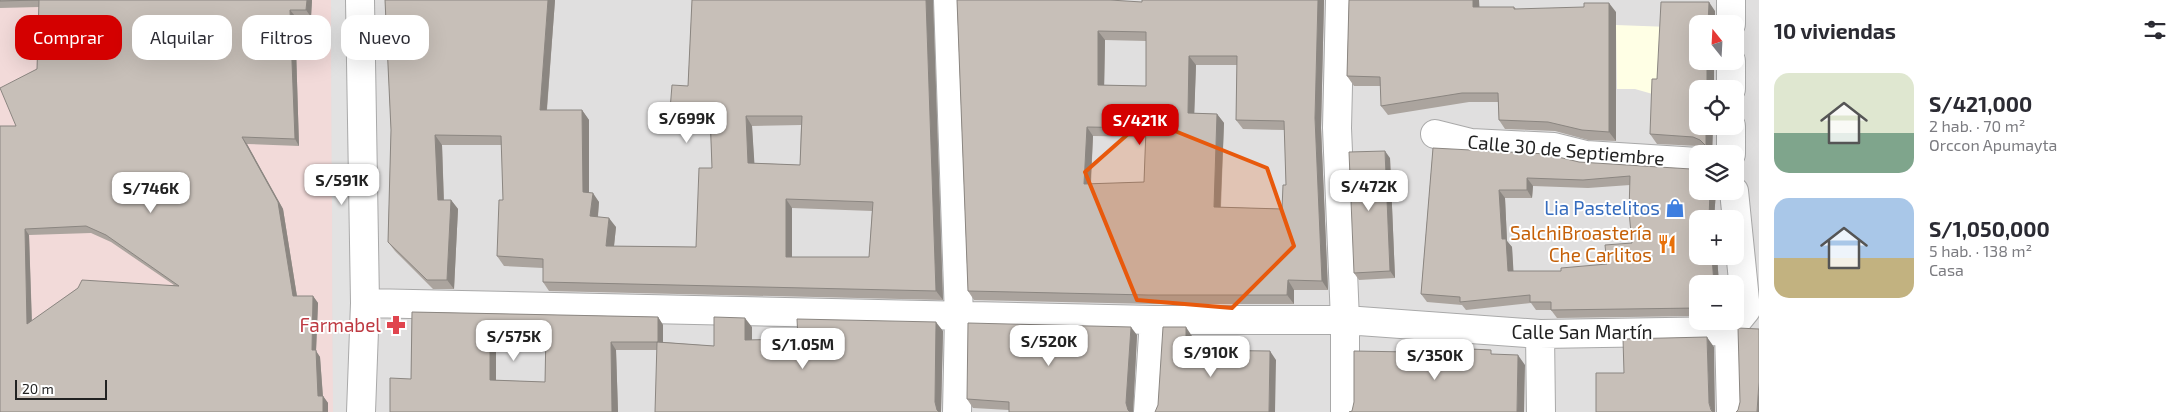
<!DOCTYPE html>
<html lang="es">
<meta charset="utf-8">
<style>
:root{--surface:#fff;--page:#f7f7f7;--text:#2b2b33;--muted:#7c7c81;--accent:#d40000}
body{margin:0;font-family:"Exo 2",sans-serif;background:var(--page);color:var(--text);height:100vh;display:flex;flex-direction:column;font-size:19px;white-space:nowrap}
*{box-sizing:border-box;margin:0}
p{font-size:16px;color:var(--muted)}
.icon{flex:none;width:28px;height:28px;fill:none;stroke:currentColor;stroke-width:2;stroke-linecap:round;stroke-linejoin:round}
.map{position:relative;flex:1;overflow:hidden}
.details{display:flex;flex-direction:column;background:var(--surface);width:425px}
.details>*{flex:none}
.top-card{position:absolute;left:15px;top:15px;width:475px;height:45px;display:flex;gap:10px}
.needle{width:32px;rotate:342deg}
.fabs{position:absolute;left:1689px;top:15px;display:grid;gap:10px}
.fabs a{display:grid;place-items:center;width:55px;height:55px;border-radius:10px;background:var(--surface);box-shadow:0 5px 20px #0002;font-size:25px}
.scale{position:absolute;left:15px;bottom:12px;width:92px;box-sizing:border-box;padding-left:5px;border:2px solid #222;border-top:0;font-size:14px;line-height:18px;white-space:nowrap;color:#222;-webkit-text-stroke:4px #fff;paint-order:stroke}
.price{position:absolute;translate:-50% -42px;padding:0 11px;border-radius:10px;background:#fff;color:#222;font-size:16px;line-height:32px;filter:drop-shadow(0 1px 2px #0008)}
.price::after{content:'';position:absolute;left:50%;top:30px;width:15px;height:11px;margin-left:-8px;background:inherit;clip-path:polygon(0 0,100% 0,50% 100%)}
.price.selected{background:var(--accent);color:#fff}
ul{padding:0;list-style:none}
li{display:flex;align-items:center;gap:15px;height:125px;padding:0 15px}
li span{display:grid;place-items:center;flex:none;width:140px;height:100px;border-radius:15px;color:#555}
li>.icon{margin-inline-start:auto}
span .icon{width:60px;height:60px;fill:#fffc;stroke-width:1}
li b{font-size:21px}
h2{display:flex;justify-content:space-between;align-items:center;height:60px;padding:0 15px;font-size:21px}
.chip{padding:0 18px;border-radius:15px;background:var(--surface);box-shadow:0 5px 20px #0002;font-size:18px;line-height:45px}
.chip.selected{background:var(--accent);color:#fff}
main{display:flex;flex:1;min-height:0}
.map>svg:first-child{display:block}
.residential{fill:#e0dfdf;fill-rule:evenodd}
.commercial{fill:#f2dad9}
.education{fill:#ffffe5}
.parking{fill:#e2e2e2}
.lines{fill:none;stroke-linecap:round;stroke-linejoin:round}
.street-casing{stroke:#a9a9a9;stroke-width:30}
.street{stroke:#fff;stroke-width:28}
.wall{fill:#aba49e;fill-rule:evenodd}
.shaded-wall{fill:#8b8681}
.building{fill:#c7bfb8;stroke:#8b8681;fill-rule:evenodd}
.marked{fill:#e8590c;fill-opacity:0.2;stroke:#e8590c;stroke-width:4;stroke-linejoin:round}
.labels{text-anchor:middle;stroke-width:4;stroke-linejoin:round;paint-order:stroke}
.street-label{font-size:19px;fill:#222;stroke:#fff}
.shop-label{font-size:19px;fill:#366cbe;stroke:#fff;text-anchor:end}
.food-label{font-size:19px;fill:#c56008;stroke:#fff;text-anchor:end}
.health-label{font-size:19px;fill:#be3a42;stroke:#fff;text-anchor:end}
</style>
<main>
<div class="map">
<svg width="1759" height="412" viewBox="0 0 1759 412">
<rect width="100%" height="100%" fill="#f2efe9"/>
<path class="residential" d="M0,0H1759V412H0ZM1698,24H1735V61H1698ZM1698,89H1735V126H1698ZM1698,154H1735V191H1698ZM1698,219H1735V256H1698ZM1698,284H1735V321H1698Z"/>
<path class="commercial" d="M0,0H331L333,412H0Z"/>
<path class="education" d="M1616,25L1697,28L1663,97L1635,89H1617Z"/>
<path class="parking" d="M331,0H360L356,412H333Z"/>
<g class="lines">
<g class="street-casing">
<path id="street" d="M360,0L365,303L361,412
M948,0L959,317L957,412
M1340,0L1337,128L1345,320V412
M1731,24V0
M1731,89V61
M1435,134L1471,143L1554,147L1586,155L1698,162
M1731,154V126
M365,303L1154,320H1345L1540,334L1729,331
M1729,331L1746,310L1734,191
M1729,331L1731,412
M1540,334L1541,412
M1148,412L1154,320"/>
</g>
<use href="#street" class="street"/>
</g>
<path class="wall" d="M0,0H312L311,17L295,16L299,146L247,144L283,209L297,296H313L318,303L316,351L320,357L323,396L328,403V412H0L16,126L37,69L39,7L0,8ZM91,233L111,242L174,285L78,288L32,321L29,235Z
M385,0H555L547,110H582L589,120V193L599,202L598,217L616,227L614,246L696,247L712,168L710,121L676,119L670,110L688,86L692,0H933L943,300L549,291L543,282V268L504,266L497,256L503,200L502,145H442L444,200H451L458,209L454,289H433L395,251L388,242L391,130ZM801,125L800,165L754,163L752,126ZM792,208L872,211L869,257H792Z
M957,0L1142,2L1324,0L1321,128L1328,290H1294V304H1154L974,300L968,291ZM1105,40L1146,41V86L1104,85ZM1196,65H1237L1236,120L1243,129L1285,130L1286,185L1282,209L1221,207L1224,123L1217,114L1194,113ZM1093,136L1146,137L1144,182L1091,184Z
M1349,0H1479V7H1514L1516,9L1616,12V141L1588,140L1555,131L1505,129L1499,120L1498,102H1469L1388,115L1381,106V86H1354L1347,76Z
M1715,11L1698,61H1714V89L1698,126H1713L1712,154H1711L1707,149L1699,146L1657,144L1650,134L1657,79Z
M1433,148L1579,162L1716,191L1714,219H1698V256H1717L1719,284H1698V316L1557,318L1551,310H1536L1531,303L1466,310L1462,305L1427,302L1421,294ZM1630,185L1632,243L1607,264L1561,271H1513L1512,247L1507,241L1505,198H1532L1533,186L1588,188Z
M1390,158L1395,278L1359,280L1354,273Z
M412,312L658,317L663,325V342L714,346L752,327V340L798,339L943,331L941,412L657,350H616L618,412L411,379ZM496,337L546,340L545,382L496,380Z
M1137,335L1133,412L1009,410L973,408L967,399Z"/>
<path class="shaded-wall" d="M307,0H312L311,17L306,10Z
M548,0H555L546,119L540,110Z
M926,0H933L943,300L936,291Z
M1318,0H1324L1321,128L1328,290L1322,281L1315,118Z
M1473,0H1479L1480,16L1473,7Z
M1709,2L1715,11V24H1708Z
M1609,3L1616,12V141L1609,132Z
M290,10L295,16L299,146L295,139Z
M1098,31L1105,40L1104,94L1098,85Z
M1189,56L1196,65L1194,122L1188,113Z
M1707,61H1714V89H1707Z
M582,110L589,120V202L583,192Z
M1217,114L1224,123L1220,216L1214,207Z
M746,116L752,126L755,172L748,163Z
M1706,126H1713L1712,154H1711L1706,146Z
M1087,127L1093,136L1090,194L1084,184Z
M435,135L442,145L444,209L438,200Z
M242,137L247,144L283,209L298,303L293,296Z
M1385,151L1390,158L1395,278L1390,271Z
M1527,178L1533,186L1532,198L1527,190Z
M1499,190L1505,198L1507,241L1512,247L1514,279L1508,271L1502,239Z
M1710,191H1716L1714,219H1709Z
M593,193L599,202L597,225L590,216Z
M786,199L792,208V266L786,257Z
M451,200L458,209L454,289L447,280Z
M609,218L616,227L613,255L606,246Z
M25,229L29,235L32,331L27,324Z
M1712,256H1717L1719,284H1714Z
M1288,280L1294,290V304L1287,295Z
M313,296L318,303L316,351L320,357L323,399V396L328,403V412H323L318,396L312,350Z
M658,317L663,325V350L658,342Z
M745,318L752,327V349L745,340Z
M936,322L943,331L941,412H938L937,410L935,402Z
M1131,327L1137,335L1133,412H1129L1128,410L1126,403Z
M1186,327L1192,336V359L1186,350Z
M490,329L496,337V388L490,380Z
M1707,337L1714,347L1715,412H1712L1709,403Z
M611,342L616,350L618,412H612Z
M1270,351L1276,360L1275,412H1269Z
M1518,355L1525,365L1524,412H1517Z
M1759,382V412H1757Z"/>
<path class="building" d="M0,0H307L306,10H290L295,139L242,137L278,202L293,296H313L312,350H316L318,396H323V412H0V126H16L0,88L37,69L39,0L0,1ZM86,226L106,235L179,286L82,280L78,288L27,324L25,229Z
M385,0H548L540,110H582L583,192L593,193L590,216L609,218L606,246L696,247L699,168H712L710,113L670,110L672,85L688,86L692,0H926L936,291L543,282V259L497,256L499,200H503L501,136L435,135L438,200H451L447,280H427L388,242L391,130ZM746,116H802L800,165L748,163ZM786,199L873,202L869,257H786Z
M957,0H1110L1142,2V0H1318L1315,118L1322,281L1288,280L1287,295H1148L968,291ZM1098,31L1146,32V86L1098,85ZM1189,56H1237L1236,120L1284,121L1286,185H1283L1282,209L1214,207L1217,114L1188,113ZM1087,127L1146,128L1144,182L1084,184Z
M1349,0H1473V7H1514V9L1584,7V3H1609V132L1582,130L1548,122L1499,120L1498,93H1462L1381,106L1380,77L1347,76Z
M1661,2H1709L1708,24H1698V61H1707V89H1698V126H1706V146L1700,140L1693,137L1650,134L1652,79H1657Z
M1433,148L1546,154L1579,162L1691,169L1698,168V191H1710L1709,219H1698V256H1712L1714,284H1698V308L1551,310V302H1530V295L1460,302V297L1421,294ZM1630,176L1629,212L1632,243L1605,245L1607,264L1561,268V271H1508L1506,239H1502L1499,190H1527V178L1583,180Z
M1385,151L1390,271L1354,273L1349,152Z
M412,312L658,317V342H611L612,412H390V378L411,379ZM490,329L546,332L545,382L490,380Z
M714,317L745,318V340L798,339L797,319L936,322L935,402L937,410L939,412H655L657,342L714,346Z
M968,323L1131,327L1126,403L1128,410L1130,412H1009V402L967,399Z
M1163,327H1186V350L1270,351L1269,412H1155L1158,405Z
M1738,328L1759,329V382L1757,412H1736L1738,410L1740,402Z
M1707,337L1709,403L1711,410L1713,412H1596V373H1624L1623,339Z
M1409,346L1491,350V354L1518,355L1517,412H1349L1352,411L1354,402V351L1409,352Z"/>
<path class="marked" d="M1145,119L1267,168L1294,246L1232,308L1137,300L1085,172Z"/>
<defs>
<g id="shop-bare" transform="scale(1.5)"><path d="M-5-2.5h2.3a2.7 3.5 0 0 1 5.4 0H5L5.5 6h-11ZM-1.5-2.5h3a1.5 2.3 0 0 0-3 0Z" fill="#3f7fe0" stroke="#fff" stroke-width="2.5" paint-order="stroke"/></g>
<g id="restaurant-bare" transform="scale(1.5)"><path d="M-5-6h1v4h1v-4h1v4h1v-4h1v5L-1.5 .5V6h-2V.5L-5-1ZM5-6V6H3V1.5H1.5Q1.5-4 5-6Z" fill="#e8710a" stroke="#fff" stroke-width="2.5" paint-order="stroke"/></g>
<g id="pharmacy-bare" transform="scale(1.5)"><path d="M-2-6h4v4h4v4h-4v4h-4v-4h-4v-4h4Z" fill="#e0444e" stroke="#fff" stroke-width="2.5" paint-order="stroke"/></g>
</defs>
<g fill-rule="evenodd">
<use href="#shop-bare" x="1675" y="208"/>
<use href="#restaurant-bare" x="1667" y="244"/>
<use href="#pharmacy-bare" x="396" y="325"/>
</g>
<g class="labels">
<g class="street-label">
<text transform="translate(1566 150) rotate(5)" y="7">Calle 30 de Septiembre</text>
<text x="1582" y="339">Calle San Martín</text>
</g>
<g class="shop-label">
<text x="1660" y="215">Lia Pastelitos</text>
</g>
<g class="food-label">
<text x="1652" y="240">SalchiBroastería<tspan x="1652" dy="22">Che Carlitos</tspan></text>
</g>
<g class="health-label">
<text x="381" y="332">Farmabel</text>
</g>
</g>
</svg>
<div class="fabs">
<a><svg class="needle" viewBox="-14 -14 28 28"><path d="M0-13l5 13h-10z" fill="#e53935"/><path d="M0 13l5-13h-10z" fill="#7c7c81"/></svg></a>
<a><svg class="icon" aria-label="locate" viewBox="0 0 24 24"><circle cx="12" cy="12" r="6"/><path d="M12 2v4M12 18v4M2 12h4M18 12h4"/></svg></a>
<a><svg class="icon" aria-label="layers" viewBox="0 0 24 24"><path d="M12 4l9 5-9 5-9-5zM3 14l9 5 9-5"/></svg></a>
<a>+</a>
<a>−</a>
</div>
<div class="scale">20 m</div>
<b class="price" style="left:687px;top:144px">S/699K</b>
<b class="price selected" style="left:1140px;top:146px">S/421K</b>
<b class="price" style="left:342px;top:206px">S/591K</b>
<b class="price" style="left:1369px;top:212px">S/472K</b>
<b class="price" style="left:151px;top:214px">S/746K</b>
<b class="price" style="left:514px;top:362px">S/575K</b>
<b class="price" style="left:1049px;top:367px">S/520K</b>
<b class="price" style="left:803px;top:370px">S/1.05M</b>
<b class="price" style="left:1211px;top:378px">S/910K</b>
<b class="price" style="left:1435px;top:381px">S/350K</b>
<div class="top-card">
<a class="chip selected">Comprar</a>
<a class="chip">Alquilar</a>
<a class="chip">Filtros</a>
<a class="chip">Nuevo</a>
</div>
</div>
<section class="details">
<h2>10 viviendas<svg class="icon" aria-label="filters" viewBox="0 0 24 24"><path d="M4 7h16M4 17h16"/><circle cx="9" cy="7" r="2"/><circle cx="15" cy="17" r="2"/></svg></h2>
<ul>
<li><span style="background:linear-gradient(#dfe7d0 60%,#7fa58c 0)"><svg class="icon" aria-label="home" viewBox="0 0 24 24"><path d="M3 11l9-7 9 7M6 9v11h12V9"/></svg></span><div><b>S/421,000</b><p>2 hab. · 70 m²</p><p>Orccon Apumayta</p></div></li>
<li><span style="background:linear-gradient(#a9c7e8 60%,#c2b280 0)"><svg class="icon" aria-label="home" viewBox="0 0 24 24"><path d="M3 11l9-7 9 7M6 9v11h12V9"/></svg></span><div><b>S/1,050,000</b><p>5 hab. · 138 m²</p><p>Casa</p></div></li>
</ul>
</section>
</main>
